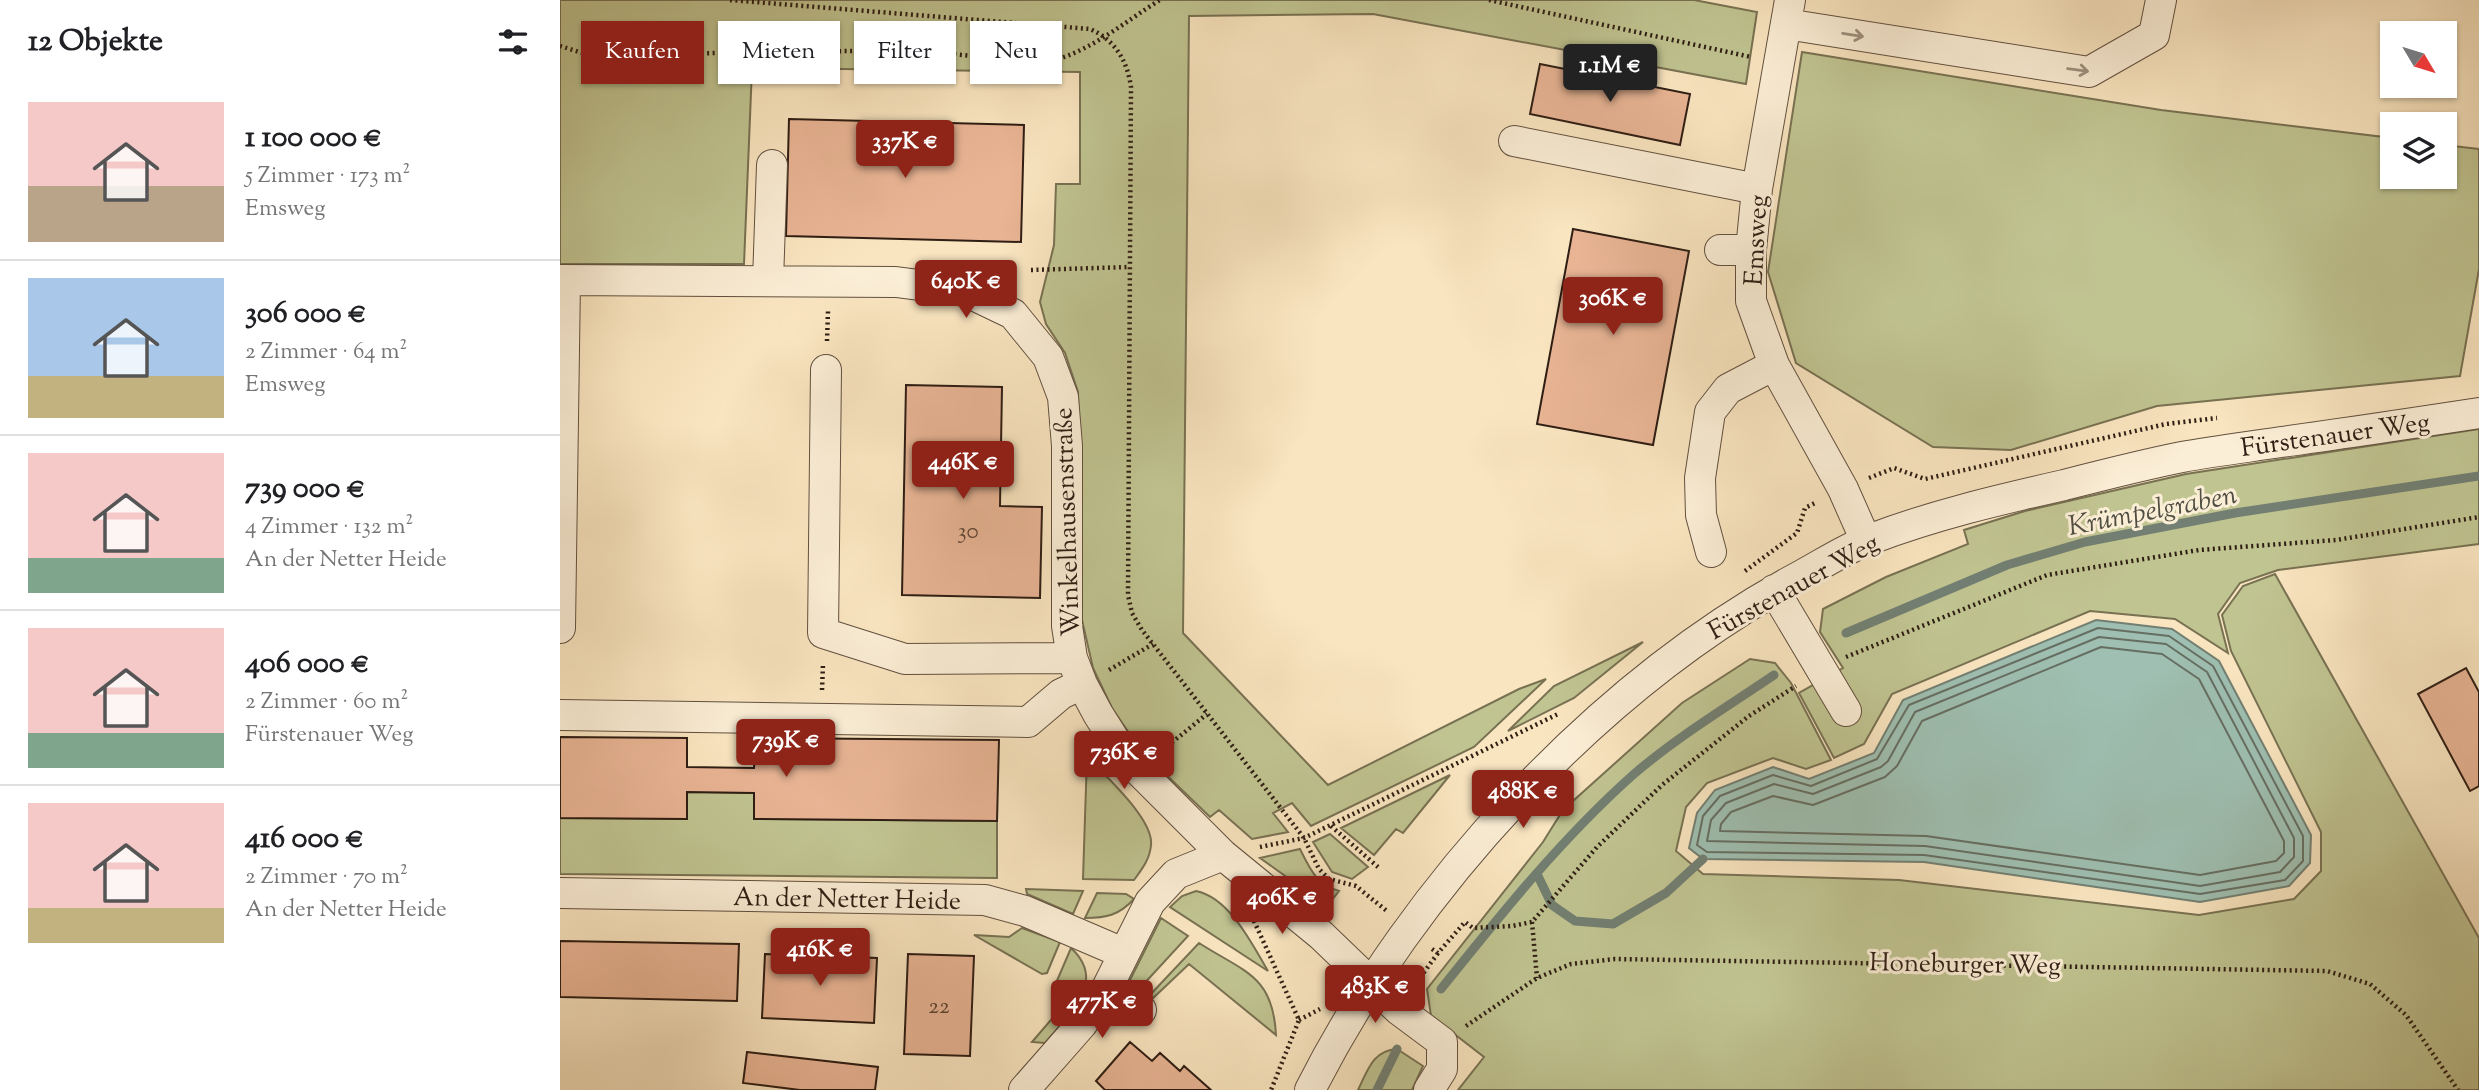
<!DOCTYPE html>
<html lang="de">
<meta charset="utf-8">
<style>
:root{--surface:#fff;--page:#f6f6f6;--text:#202124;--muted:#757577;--line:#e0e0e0;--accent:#8f2418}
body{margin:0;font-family:"Sorts Mill Goudy",serif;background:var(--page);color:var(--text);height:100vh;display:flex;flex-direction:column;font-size:26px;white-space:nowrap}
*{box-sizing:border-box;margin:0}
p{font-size:23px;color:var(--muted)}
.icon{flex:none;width:38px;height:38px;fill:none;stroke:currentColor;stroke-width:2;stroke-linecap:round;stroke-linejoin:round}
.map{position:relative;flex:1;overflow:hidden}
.side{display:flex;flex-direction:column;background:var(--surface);width:560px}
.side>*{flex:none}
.top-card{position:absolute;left:21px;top:21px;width:665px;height:63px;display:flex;gap:14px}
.needle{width:46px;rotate:128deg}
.buttons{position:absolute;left:1820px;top:21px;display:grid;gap:14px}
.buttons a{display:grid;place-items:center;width:77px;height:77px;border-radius:0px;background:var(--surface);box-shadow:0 2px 5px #0004;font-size:35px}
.price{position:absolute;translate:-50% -60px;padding:0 16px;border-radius:7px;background:var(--accent);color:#fff;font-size:23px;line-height:46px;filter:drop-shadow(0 2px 4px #0008)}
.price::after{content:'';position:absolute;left:50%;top:42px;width:21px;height:16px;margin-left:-10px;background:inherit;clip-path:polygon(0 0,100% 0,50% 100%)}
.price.on{background:#222;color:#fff}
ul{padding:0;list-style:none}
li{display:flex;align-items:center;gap:21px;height:175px;padding:0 28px}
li+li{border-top:2px solid var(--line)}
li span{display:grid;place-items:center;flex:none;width:196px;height:140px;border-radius:0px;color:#555}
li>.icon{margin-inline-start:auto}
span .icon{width:84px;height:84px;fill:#fffc;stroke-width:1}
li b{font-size:30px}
h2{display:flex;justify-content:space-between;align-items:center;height:84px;padding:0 28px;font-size:30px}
.tag{padding:0 24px;border-radius:0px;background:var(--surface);box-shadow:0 2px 5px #0004;font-size:24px;line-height:63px}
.tag.on{background:var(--accent);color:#fff}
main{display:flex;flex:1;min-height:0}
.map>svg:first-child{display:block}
.green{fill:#c0c491;stroke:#787152;stroke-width:2}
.water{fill:#9ebfb1;stroke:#727f72;stroke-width:2}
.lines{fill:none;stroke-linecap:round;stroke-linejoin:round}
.shore{stroke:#666e62;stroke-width:2}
.stream{stroke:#727f72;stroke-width:9}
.building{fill:#e8b494;stroke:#2f1e14;stroke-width:2}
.minor-casing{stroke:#62503f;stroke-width:32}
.path{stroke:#2f1e14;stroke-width:4.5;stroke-dasharray:2 3.5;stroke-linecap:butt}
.minor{stroke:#fbeed6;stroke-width:30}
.oneway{stroke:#9f907f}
.labels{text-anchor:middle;stroke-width:6;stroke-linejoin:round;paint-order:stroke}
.number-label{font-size:23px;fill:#5d4434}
.street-label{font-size:26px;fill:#2f1e14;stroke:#fbeed6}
.water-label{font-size:28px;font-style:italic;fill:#504e43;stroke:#fbeed6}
</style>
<main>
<section class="side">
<h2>12 Objekte<svg class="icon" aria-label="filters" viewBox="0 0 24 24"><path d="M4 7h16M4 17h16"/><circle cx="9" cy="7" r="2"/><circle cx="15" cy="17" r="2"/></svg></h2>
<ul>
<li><span style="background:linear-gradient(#f6c9c9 60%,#b9a48a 0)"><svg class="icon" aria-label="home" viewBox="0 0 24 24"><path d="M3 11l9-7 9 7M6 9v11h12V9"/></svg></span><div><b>1 100 000 €</b><p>5 Zimmer · 173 m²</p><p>Emsweg</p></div></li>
<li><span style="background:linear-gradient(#a9c7e8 70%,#c2b280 0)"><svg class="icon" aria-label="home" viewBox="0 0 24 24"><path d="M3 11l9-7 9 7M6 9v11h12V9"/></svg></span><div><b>306 000 €</b><p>2 Zimmer · 64 m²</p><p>Emsweg</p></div></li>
<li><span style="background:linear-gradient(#f6c9c9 75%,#7fa58c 0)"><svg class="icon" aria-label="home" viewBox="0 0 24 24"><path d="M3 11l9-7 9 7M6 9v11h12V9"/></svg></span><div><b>739 000 €</b><p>4 Zimmer · 132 m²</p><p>An der Netter Heide</p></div></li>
<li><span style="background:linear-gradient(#f6c9c9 75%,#7fa58c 0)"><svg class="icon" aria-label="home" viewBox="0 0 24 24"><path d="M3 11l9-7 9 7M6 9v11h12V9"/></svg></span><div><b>406 000 €</b><p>2 Zimmer · 60 m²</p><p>Fürstenauer Weg</p></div></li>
<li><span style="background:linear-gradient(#f6c9c9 75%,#c2b280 0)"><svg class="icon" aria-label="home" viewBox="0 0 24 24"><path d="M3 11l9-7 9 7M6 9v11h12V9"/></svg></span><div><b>416 000 €</b><p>2 Zimmer · 70 m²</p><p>An der Netter Heide</p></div></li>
</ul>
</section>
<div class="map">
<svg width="1919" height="1090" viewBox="0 0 1919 1090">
<rect width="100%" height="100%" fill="#f9e5c0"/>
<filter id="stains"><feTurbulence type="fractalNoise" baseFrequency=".00286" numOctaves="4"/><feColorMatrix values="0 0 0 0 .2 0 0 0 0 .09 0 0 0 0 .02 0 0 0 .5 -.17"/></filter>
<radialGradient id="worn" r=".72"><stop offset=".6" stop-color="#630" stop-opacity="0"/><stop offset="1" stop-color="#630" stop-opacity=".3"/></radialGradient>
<path class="green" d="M0,0H1134L1197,12L1186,84L813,14L629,16L623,633L768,785L959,689L986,679L914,747L751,826L732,803L713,813L728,832L692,839L659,810L650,817L595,764L569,733L552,708L533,668L522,620L518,392L505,353L486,324L480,302L494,245L496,184H520V72L192,68L184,264H0Z
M1242,52L1601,110L1832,138V177H1885V145L1919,149V269L1900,376L1597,406L1451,450L1373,447L1236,363L1208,272Z
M1919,429V544L1718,570L1680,583L1658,614L1668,653L1615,619L1530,611L1332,694L1304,744L1274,758L1239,693L1283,668L1260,632L1263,609L1326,577L1408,544L1404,530L1465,511L1626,474Z
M1715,574L1919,938V1090H898L924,1057L871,1016L867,989L983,842L1003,810L1122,703L1190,659L1215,663L1231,683L1271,760L1246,769L1213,758L1147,783L1126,807L1116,851L1143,874L1339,880L1639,915L1734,899L1761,871V832L1671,651L1662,615L1683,586Z
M1083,642L1014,698L948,731L994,686Z
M527,756C544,775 594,819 591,845C590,859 582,869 574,880L523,879Z
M890,775L843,833L836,829L814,855L781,828Z
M127,792L194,793L195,819L437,821V878L0,874V818L126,819Z
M770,834L808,867L792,879L772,872L753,842Z
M740,849C750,869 756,884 779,891L771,901L749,893L700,858Z
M466,889L523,891L513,914L467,894Z
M636,891C670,898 692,944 708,971L610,907L622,896Z
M537,893L566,894L574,899C559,915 547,918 525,918Z
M601,918L628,936L581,987L569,982Z
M462,928L500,942L487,973L482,974L414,935L449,937Z
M639,943C684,972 713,975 716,1035L629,964L591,1000L588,997Z
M511,948C548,982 509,1014 485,1043L472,1042L496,1014V983Z
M837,1049L863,1066L852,1090H798C808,1070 812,1051 837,1049Z"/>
<path class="water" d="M1536,620L1612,629L1659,661L1751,835L1750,863L1729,886L1640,902L1364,862L1143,859L1129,848L1137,813L1155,790L1213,767L1249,779L1314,753L1343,700Z"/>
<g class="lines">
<path class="shore" d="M1538,628L1609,636L1653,666L1743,836V861L1725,880L1640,894L1364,855L1147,852L1137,845L1143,816L1160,796L1213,775L1251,786L1317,759L1349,705Z
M1539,637L1606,644L1647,672L1734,838V857L1720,872L1640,886L1365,846L1147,841L1151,820L1166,803L1214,784L1253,794L1321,767L1328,761L1355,712Z
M1541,647L1602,654L1639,679L1724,841V853L1716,861L1640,875L1366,836L1160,831L1161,824L1171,812L1213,796L1253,805L1325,777L1337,766L1362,721Z"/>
<path class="stream" d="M1286,633L1447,565L1525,542L1675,513L1919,476
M977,874L992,905L1015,921L1053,924L1106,893L1143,859
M881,989C941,914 1002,838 1074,774C1117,737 1167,707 1214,675
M817,1090L837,1049"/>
</g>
<path class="building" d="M980,64L1130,94L1120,145L970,114Z
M229,119L464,125L461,242L226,236Z
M1013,229L1129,251L1093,445L977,424Z
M346,385L442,387L440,506L482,507L480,598L342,595Z
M1906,668L1919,692V786L1910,791L1858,694Z
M0,737L127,738V767L194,768L195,738L439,740L437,821L194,819V793L127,792V819L0,818Z
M0,941L179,944L177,1001L0,997Z
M205,954L317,958L314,1023L202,1018Z
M348,954L414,956L410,1056L344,1054Z
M570,1042L592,1061L600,1053L620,1071L624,1066L651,1090H545L536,1081Z
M187,1052L318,1067L315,1090H240L183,1083Z"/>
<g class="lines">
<g class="minor-casing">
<path id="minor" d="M1230,0L1197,189L1191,250V301L1214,365L1283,489L1306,541
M1226,24L1529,72L1594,35L1601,0
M954,141L1197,189
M1160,250H1191
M0,280L336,282L405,291L453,314L488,357L503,397L507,446V626L512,658L522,684L538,714L555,741L578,770L663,855L761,935L839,1010L882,1042V1069L869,1090
M208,281L212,165
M266,370L263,633L345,659L512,658
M1151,552L1141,515L1140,478L1150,412L1168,389L1214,365
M1214,590L1286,711
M0,628L5,280
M0,715L468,722L501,694L522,684
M0,893L425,900L465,911L563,953
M547,988L581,1010
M464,1090L522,1024L547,988L590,902L616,874L663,855
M750,1090C853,886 1039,684 1242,575C1264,563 1287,548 1311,539C1374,515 1438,500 1504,485C1543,475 1582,465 1622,457C1655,451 1688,447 1721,442C1787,433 1853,423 1919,413"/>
</g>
<path class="path" d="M170,0L530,29C555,40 567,60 571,87L568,595L572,613L582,630L744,838L759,869L769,879L796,886L828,912
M929,0L1191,57
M0,46L29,55L356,50L476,63C519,61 564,22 600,0
M471,270L570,267
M267,341L268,311
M1309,478L1334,468L1365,479L1606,424L1657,418
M1185,571L1237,533L1245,508L1257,502
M1286,657L1487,575L1639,550L1776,540L1919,517
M549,670L593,644
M262,690L263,664
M599,753L647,714
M771,826L818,867
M700,847L744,838L998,714
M694,921L739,1020L711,1090
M972,922L977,978
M872,949L878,953L905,922L913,928L952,926L972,922L1037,847L1102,785L1189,716L1236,686
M854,986L878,953
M739,1020L760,1009
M906,1026L977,978L1011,964L1055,959L1767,971L1810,984L1846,1015L1898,1090"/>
<use href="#minor" class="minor"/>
</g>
<defs><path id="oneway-shaft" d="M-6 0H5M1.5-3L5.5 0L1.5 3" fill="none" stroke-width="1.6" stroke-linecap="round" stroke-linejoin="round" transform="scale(1.75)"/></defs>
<g class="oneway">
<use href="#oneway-shaft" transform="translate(1293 35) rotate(9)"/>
<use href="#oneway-shaft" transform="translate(1518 70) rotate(7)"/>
</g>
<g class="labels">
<g class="number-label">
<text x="408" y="538">30</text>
<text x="379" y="1013">22</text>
</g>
<g class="street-label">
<text transform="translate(1195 240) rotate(-87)" y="9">Emsweg</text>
<text transform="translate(1775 434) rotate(-8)" y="9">Fürstenauer Weg</text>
<text transform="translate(506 522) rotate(-92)" y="9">Winkelhausenstraße</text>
<text transform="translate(1233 586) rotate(-29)" y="9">Fürstenauer Weg</text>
<text transform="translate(287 898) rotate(1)" y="9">An der Netter Heide</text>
<text transform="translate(1405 963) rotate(1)" y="9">Honeburger Weg</text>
</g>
<g class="water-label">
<text transform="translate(1592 509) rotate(-11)" y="10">Krümpelgraben</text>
</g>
</g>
<rect width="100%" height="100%" filter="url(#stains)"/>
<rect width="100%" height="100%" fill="url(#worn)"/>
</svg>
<div class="buttons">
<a><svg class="needle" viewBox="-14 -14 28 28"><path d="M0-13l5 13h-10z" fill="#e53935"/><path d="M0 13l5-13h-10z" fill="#757577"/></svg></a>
<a><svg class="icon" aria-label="layers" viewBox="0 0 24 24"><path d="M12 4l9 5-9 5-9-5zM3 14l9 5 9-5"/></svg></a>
</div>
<b class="price on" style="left:1050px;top:104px">1.1M €</b>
<b class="price" style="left:345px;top:180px">337K €</b>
<b class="price" style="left:406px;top:320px">640K €</b>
<b class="price" style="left:1053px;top:337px">306K €</b>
<b class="price" style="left:403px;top:501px">446K €</b>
<b class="price" style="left:226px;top:779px">739K €</b>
<b class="price" style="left:564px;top:791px">736K €</b>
<b class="price" style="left:963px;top:830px">488K €</b>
<b class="price" style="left:722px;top:936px">406K €</b>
<b class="price" style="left:260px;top:988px">416K €</b>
<b class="price" style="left:815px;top:1025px">483K €</b>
<b class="price" style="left:542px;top:1040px">477K €</b>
<div class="top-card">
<a class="tag on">Kaufen</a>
<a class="tag">Mieten</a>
<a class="tag">Filter</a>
<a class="tag">Neu</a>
</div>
</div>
</main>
